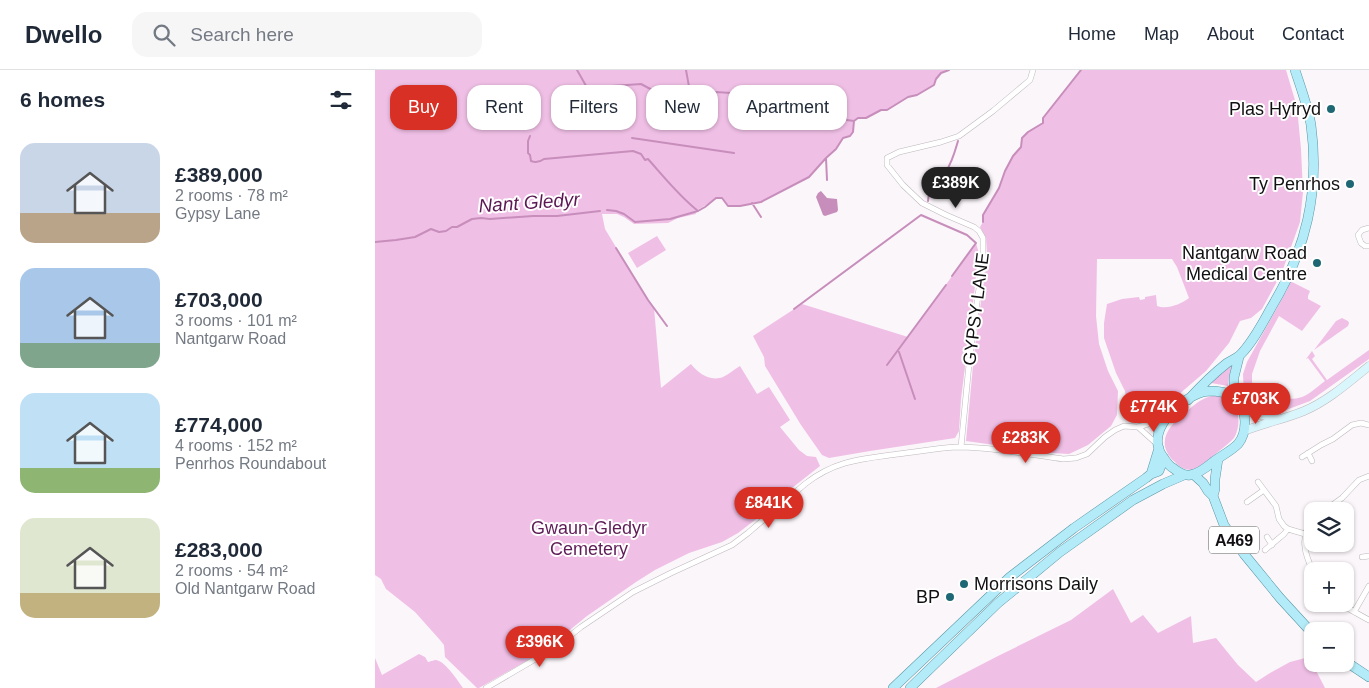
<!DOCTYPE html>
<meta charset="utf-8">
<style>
:root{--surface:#fff;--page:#f6f6f7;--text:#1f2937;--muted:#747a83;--line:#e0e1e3;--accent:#d93025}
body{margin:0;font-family:Arial,sans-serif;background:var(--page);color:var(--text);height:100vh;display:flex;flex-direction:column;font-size:19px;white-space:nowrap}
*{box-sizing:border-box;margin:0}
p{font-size:16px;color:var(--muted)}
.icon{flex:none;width:28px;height:28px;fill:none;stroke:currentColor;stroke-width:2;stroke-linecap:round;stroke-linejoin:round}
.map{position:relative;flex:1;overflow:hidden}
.panel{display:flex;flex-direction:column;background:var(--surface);width:375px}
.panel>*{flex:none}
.top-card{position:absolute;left:15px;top:15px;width:475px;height:45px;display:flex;gap:10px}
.controls{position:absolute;left:929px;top:432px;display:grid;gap:10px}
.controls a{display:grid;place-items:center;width:50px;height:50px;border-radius:10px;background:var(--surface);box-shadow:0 1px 4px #0004;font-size:25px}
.price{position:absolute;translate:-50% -42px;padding:0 11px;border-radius:18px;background:var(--accent);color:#fff;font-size:16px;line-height:32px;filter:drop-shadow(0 1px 2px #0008)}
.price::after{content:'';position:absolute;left:50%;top:30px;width:15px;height:11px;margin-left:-8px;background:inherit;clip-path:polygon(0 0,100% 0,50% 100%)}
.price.selected{background:#222;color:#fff}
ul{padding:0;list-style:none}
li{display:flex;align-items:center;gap:15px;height:125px;padding:0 20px}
li span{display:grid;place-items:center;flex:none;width:140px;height:100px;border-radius:15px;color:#555}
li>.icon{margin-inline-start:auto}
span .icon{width:60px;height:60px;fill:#fffc;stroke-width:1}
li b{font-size:21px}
h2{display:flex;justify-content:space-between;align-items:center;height:60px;padding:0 20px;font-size:21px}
.tag{padding:0 18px;border-radius:15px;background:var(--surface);box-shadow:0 1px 4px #0004;font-size:18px;line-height:45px}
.tag.selected{background:var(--accent);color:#fff}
header{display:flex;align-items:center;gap:30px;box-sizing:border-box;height:70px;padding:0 25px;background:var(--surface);border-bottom:1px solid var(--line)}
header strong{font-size:24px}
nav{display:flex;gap:28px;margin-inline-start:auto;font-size:18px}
.search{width:350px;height:45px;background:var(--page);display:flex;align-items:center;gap:12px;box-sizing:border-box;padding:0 18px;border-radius:15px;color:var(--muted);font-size:19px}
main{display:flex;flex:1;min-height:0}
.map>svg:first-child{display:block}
.green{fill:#f0bfe6}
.water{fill:#c78ebc}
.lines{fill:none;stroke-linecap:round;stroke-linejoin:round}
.stream{stroke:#c78ebc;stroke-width:2}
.street-casing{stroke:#bcb8bb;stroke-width:6}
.secondary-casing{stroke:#bcb8bb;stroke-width:9}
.primary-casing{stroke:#5a97a5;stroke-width:10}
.street{stroke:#fff;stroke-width:5}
.secondary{stroke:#d9f6fc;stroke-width:8}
.primary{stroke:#b3ecf8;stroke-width:9}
.poi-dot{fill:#1e6774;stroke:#fff;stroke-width:2}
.labels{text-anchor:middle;stroke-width:4;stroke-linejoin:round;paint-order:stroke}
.shield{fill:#fff;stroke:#595859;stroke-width:1}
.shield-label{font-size:16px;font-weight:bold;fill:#121012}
.poi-label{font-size:18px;fill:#121012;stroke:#fff;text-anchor:end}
.street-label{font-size:18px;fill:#121012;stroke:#fff}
.park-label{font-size:18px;fill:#5f1c56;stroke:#fff}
.water-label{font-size:19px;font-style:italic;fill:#5c1853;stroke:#fff}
</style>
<header>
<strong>Dwello</strong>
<div class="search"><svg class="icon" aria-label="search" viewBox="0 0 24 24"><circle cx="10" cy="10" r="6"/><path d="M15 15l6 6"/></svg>Search here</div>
<nav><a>Home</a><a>Map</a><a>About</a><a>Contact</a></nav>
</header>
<main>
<section class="panel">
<h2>6 homes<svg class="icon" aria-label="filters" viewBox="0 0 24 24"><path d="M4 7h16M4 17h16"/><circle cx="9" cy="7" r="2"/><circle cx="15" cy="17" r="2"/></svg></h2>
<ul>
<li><span style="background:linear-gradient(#c9d6e8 70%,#b9a48a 0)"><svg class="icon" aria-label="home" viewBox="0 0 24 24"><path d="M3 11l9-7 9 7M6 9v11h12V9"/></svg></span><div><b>£389,000</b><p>2 rooms · 78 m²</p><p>Gypsy Lane</p></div></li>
<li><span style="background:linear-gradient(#a9c7e8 75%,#7fa58c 0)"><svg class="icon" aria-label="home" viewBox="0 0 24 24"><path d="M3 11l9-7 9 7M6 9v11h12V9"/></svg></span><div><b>£703,000</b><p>3 rooms · 101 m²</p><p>Nantgarw Road</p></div></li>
<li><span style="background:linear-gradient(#bfe0f5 75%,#8fb573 0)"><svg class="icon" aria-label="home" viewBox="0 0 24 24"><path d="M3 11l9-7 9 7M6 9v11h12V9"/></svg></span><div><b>£774,000</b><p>4 rooms · 152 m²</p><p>Penrhos Roundabout</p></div></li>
<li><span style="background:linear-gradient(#dfe7d0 75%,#c2b280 0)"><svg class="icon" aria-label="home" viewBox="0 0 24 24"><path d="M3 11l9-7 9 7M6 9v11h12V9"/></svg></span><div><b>£283,000</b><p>2 rooms · 54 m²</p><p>Old Nantgarw Road</p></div></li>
</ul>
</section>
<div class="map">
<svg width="994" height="618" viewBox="0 0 994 618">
<rect width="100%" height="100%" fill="#fbf6fa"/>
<path class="green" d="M0,0H574L566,3L561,9L559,15L542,25L532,27L512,40H506L491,48H483L479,51L478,62L475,66L468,68L461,79L451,88L434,107L386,132L365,136H353L347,128C337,128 329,138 320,141L321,144L303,148L293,153L259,154L249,147L242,144H227L230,159L264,215L279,238L286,318L316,294C323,303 335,312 348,307C354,304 360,299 365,296L382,324L394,317L415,350L405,357L424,380L432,386L441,387L445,396L417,418L413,417L408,421L409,424L398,436L363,463L347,472L314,483L280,500L261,512L212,546L196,559L183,571L162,585L104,618H102L70,587L69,575L65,570L40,542L11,519L6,509L0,505Z
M706,0H911L922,37L926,79L928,122L925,152L907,202L887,239L876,248L865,251L854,273L831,301L795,332L775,346L758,351L750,348L749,344L751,328L750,321L741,303L729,268V253L732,234L747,229L764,227L765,230L770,229V227L781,225L782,236C792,240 806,234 814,228L802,197L797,189H722L721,246L724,274L733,301L743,321L742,345L736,356L713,375L694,384L677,383L591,371L599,285L612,185L611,168L605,157L608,152V145L624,118L630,101L638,86L646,77L647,68L653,62L668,53V48Z
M282,166L291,180L262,198L253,183Z
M601,173L603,180L601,208L586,329L584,361L580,368L495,381L454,388L447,385L426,355L390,296L389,287L378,266L427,234L533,267Z
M915,211L935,221L933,226V229L946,236L927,261L904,246L885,281L877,304V312L881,320C895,326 912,332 927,327C935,324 943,316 950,311L933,288L931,289L937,281L940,286L937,289L952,310L994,280V289L935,331L911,340L893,341L877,336L869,326L868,304L872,292L912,220Z
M967,248L973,251L974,253L973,256L939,280L961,251Z
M856,294L858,295L855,303L853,316L836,313Z
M844,325C847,326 851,327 854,329C865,337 866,357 859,368C853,375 843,381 836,388C830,392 824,399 817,400C810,400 804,397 800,392C779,373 794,355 811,342C821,333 829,326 844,325Z
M738,519L756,553L768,545L783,563L816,546L818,573L841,568L863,595L881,612L895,603L915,592L934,587L950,618H561L623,586L696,550Z
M44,584L50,587L53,592C54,592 59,590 61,590C70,591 83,611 88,618H0V588L7,605Z"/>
<path class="water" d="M446,121L452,128L462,129L463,140L462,142L450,146L448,145L441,127L443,123Z"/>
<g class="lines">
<path class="stream" d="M202,0L214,21L217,16H237L266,14L281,22L308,24L315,22L325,21L356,23L373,22L385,23L399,20L424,21L433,23L443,30L451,37L464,42L472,50L479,51
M311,0L315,22
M155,66L153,71V83L155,85L156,91C161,93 165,92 169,89L258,81L266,84L270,90L273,89C289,107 304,126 323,141
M257,68L359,83
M451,88L452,110
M553,131C555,110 561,116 571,101C577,93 580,81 583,71
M377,133L386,147
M232,140L241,141L249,144L260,152L295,149L323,141L330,137L341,128H347L353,136H365L386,132L434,107L451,88L461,79L468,68L475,66L478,62L479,51L483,48H491L506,40H512L533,27L542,25L559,15L561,9L566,3L574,0
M608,152V145L624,118L630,101L638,86L646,77L647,68L653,62L668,53V48L706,0
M0,172L21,170L40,167L56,159L64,162L71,161L77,157H82L97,149L106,148L115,149L158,146H182L225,141
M241,178L273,230L292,256
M419,239L546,145L592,165L601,173L577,206
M524,282L540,329
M512,295L571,215"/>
<g class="street-casing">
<path id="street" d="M994,158L987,160L983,165L986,173L990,176H994
M763,357L782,374
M586,377L595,284L608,189V168L604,161L599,157L571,145L547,133L528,115L512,95V88L524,82L566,72L584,66L618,41L655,10L658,0
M933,383L937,391
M927,387L946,375L958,369L977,355L986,353L994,355
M883,412L901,436L904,449L909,456L913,459L930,464
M872,432L889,420
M949,441L967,428L984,410L994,406
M938,450C924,466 930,485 938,501
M892,467L897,475
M890,480L909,464L913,459
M987,487L994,486
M965,534L994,550
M979,542L994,516
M111,618L181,577L206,557L258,522L296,503L357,475L373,463L430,414C461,390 487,389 523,384C542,382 562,378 581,377C616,377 653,384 688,389L701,388L712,384L730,367L740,360L749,356L763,357L790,349"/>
</g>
<g class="secondary-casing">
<path id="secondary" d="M867,338L881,344L901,348
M869,361C889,353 910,349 929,341C953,331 974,312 994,296"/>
</g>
<g class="primary-casing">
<path id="primary" d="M839,321C847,322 855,323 861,328C872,339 873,362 863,374C856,381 846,386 838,392C832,397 823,404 815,405C809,406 803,402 798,398C794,396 791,391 788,387C769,361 804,329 828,322C832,321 836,321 839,321Z
M857,326L859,320V307L864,287
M813,330C825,317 838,304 852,293C856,290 861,289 865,285C878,272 887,254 896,238C931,180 945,122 936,55C933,37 926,18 920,0
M776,404L784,378
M818,404L828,413L833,421L838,426L849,455L869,484L905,528L938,564
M838,426L840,419V409L843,389
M970,591L994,607
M518,618L635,507L699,458L771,408L776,404L784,401L789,388
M535,618L623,533L685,482L758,430L788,414L809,405"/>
</g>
<use href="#street" class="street"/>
<use href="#secondary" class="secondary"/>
<use href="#primary" class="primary"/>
</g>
<g class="poi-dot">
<circle cx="956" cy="39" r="5"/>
<circle cx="975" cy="114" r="5"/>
<circle cx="942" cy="193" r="5"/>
<circle cx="589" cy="514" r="5"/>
<circle cx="575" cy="527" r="5"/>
</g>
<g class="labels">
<rect class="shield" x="834" y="456.5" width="50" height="27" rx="4"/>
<g class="shield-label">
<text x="859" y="476">A469</text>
</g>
<g class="poi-label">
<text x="946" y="45">Plas Hyfryd</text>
<text x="965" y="120">Ty Penrhos</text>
<text x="932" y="189">Nantgarw Road<tspan x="932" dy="21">Medical Centre</tspan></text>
<text x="599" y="520" text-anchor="start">Morrisons Daily</text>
<text x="565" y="533">BP</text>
</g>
<g class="street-label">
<text transform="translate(601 239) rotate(-83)" y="6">GYPSY LANE</text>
</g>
<g class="park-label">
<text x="214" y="464">Gwaun-Gledyr<tspan x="214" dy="21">Cemetery</tspan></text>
</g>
<g class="water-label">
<text transform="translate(154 132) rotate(-4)" y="7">Nant Gledyr</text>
</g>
</g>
</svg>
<div class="controls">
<a><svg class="icon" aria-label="layers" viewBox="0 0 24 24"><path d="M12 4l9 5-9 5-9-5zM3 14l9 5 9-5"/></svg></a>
<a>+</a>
<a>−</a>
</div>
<b class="price selected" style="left:581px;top:139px">£389K</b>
<b class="price" style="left:881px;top:355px">£703K</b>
<b class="price" style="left:779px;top:363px">£774K</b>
<b class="price" style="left:651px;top:394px">£283K</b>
<b class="price" style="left:394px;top:459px">£841K</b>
<b class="price" style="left:165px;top:598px">£396K</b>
<div class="top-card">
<a class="tag selected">Buy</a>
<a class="tag">Rent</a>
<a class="tag">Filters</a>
<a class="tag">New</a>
<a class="tag">Apartment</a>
</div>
</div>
</main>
